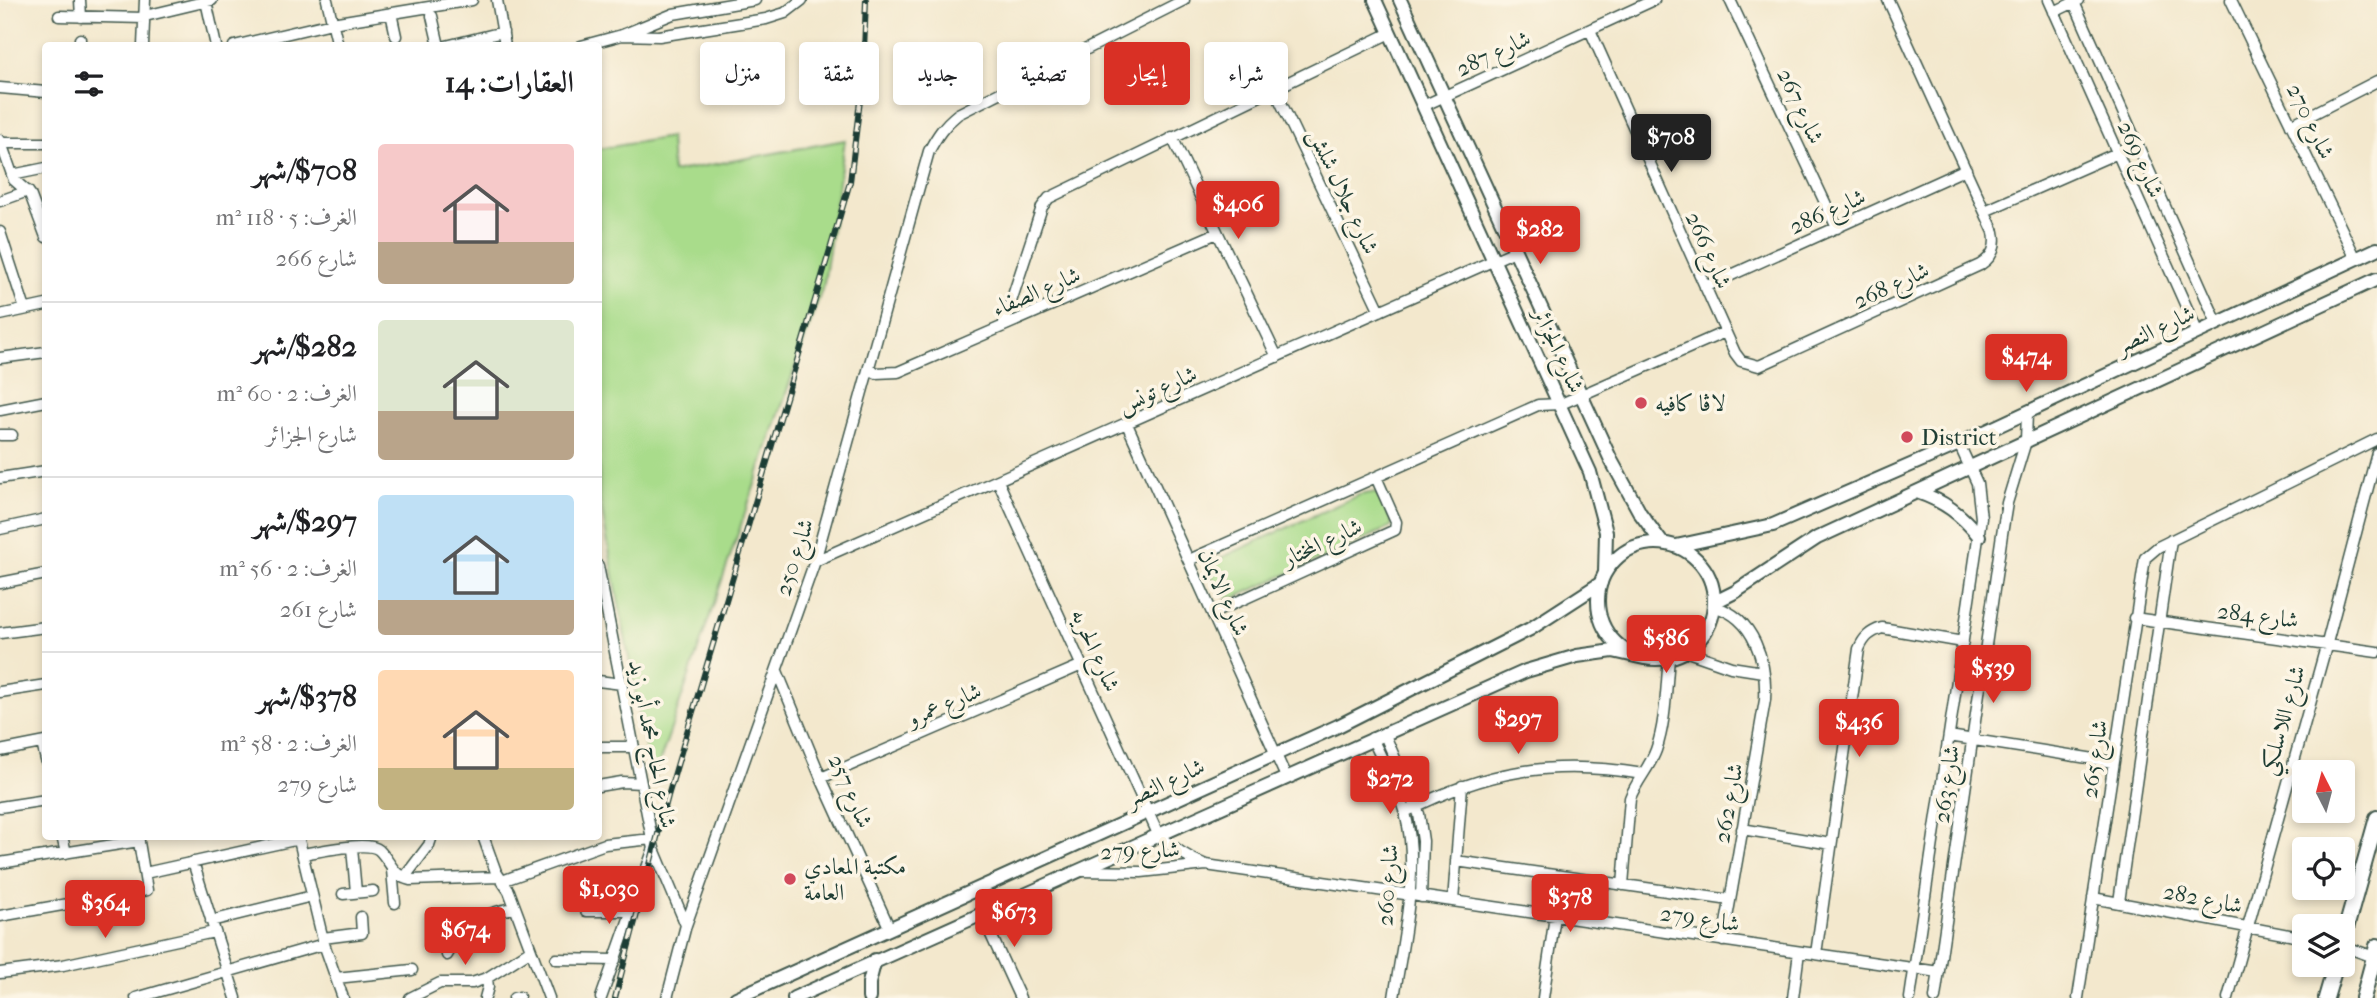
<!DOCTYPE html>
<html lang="ar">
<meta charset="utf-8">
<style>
:root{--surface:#fff;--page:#f6f6f6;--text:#202124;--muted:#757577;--line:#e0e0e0;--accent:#d93025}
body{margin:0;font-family:"IM FELL French Canon",Amiri,serif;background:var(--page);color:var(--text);direction:rtl;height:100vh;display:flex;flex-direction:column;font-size:26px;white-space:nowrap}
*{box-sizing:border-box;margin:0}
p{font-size:23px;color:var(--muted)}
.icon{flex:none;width:38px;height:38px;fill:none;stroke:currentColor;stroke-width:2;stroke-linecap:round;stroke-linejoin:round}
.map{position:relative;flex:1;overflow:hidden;direction:ltr}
.side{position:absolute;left:42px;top:42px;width:560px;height:798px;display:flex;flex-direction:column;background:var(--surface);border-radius:7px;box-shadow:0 4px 10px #0003;direction:rtl}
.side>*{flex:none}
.banner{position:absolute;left:623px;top:42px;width:665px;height:63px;direction:rtl;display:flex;gap:14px}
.needle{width:46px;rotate:354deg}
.controls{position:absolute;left:2292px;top:760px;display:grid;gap:14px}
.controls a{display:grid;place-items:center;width:63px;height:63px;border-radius:7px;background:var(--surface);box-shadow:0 4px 10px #0003;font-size:35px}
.price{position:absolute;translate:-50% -60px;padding:0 16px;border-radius:7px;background:var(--accent);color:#fff;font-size:23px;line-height:46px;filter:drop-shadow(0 2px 4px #0008)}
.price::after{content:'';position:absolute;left:50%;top:42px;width:21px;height:16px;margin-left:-10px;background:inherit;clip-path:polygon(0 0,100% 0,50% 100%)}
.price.current{background:#222;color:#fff}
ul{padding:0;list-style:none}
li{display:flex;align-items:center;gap:21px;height:175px;padding:0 28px}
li+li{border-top:2px solid var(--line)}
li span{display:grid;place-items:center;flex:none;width:196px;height:140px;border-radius:7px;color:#555}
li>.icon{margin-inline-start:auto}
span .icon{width:84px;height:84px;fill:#fffc;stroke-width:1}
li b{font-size:30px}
h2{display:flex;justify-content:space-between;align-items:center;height:84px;padding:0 28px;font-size:30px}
.tag{padding:0 24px;border-radius:7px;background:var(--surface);box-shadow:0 4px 10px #0003;font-size:24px;line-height:63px}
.tag.current{background:var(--accent);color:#fff}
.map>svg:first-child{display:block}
.green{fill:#a9dc8b;stroke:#648c60;stroke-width:2}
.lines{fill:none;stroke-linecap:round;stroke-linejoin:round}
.minor-casing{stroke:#3f574b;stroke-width:13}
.tertiary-casing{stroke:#3f574b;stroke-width:16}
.secondary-casing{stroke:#3f574b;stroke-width:18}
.minor{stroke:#fff;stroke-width:10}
.tertiary{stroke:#fff;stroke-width:12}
.secondary{stroke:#fff;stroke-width:14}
.rail-casing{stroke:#1f3d34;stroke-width:6}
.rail{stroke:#fcf5e5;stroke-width:3.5;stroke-dasharray:10;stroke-linecap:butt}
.poi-dot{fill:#d1495b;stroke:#fcf5e5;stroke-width:2.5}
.labels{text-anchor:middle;stroke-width:7;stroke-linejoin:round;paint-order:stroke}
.street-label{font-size:23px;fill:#1f3d34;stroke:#fcf5e5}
.poi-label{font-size:23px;fill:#1f3d34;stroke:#fcf5e5;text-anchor:start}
</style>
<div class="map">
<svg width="2377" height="998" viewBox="0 0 2377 998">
<rect width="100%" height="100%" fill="#fcf5e5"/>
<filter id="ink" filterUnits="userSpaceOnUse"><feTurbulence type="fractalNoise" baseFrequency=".0143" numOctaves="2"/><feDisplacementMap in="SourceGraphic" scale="14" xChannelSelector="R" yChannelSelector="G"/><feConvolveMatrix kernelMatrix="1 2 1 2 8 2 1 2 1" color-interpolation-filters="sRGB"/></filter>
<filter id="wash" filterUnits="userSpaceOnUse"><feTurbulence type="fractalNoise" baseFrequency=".00686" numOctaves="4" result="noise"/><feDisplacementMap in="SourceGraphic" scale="28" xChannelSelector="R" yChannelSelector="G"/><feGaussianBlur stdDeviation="1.57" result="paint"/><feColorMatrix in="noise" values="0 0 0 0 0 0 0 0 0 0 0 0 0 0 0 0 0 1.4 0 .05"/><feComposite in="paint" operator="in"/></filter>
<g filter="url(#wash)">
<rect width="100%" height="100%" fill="#f3e8cd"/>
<path class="green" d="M670,137L672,172L845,140L824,283L652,784L599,495L598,149Z
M1376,492L1392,522L1391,527L1236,597C1221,598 1215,588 1212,575L1216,560L1359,495Z"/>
</g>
<g filter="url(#ink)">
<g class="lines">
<g class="minor-casing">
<path id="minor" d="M80,0L81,17
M327,0L338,46
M497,0L505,46
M1730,0L1837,228
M2049,0L2198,333
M2073,0L2217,323
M2231,0L2356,259
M206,1L216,46
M2054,12L2079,0
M391,13L396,36
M59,16L144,18
M145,16L212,0
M432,16L439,46
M1590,30L1735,353L1741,361L1759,366L1980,265C1993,257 1997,247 1994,232L1888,0
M622,35L659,36L766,19L785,13L802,0
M80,39V46
M143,46L145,0
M234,46L332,23L472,0
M446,46L503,32
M581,46L622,35L673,14L755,0
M0,88L46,92
M1274,88L1380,311
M1423,106L1654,0
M2291,125L2377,81
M1172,137L1277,357
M0,140L14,180L30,194L46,237
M1,143H46
M12,175L46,168
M0,201L28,191
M1985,211L2117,153
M0,232L25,309
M1705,287L1966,169
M0,315L46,305
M1003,326L1042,207L1049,198L1390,33
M0,358L46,352
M870,368L876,373L898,372L1217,233
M0,410L46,401
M1127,424L1286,777
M0,435H12
M0,478L46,471
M998,481L1158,834C1173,848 1187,858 1206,865L1939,972
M0,529L46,519
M1189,560L1538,405L1561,404L1725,332
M815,561L1515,251
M598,566L654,849L686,925
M0,583L46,574
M1715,607C1754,617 1767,662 1765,700L1723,941
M1213,613L1395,530L1396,522L1376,477
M2134,618L2377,652
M0,633L46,627
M1685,651L1731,667L1763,672
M777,671L821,778L889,927
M598,681L622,684
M0,692L46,685
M1384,733L1419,814L1423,841L1421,897
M1949,736L2113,762
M1372,738C1384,764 1399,790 1406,817C1420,869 1402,945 1394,998
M42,743L46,760
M598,747H634
M0,751L46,742
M821,778L1082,665
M598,786L622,782L641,783
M0,807L46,800
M1405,812C1486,770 1553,759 1643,774
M1742,829L1831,844
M62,836L66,853
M298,836L324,944L343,998
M483,836L496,872L509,891L549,998
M352,848L356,892
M302,854C318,852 368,840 379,850C391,862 392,875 410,880L499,877
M1456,861L1730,900
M193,862L236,998
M0,863L139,841
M392,870L395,903
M1081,871L1141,872L1206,865
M145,873L299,839
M404,878L429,845L432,836
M502,881L605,844L652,839
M1623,885L1630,798C1637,780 1650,767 1656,750C1666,722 1666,687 1669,658
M343,894L373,891
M2093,898L2305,938
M1453,901L1462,786
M2119,902L2171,540
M586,911H632
M981,913L1020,998
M0,916L147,890L138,836
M211,921L312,896
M323,938L362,933L361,917
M2343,946L2374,957
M1816,954L1859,649C1864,637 1870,632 1882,628L1963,642
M447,955C464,924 480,913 515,908
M556,959L615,960
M0,973L63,965L214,932
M336,978L412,970
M136,998L324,944
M410,998L440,983H472L487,978L531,950
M485,998L488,987L487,978
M514,998L519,997
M601,998L654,848
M667,998L686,925L815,561L929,151C937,136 944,125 958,114L1184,0
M1543,998L1555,916
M1793,998L1799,952
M1910,998L1981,518L1977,483L1959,444
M1935,998L2002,534L2007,503L2026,441L2027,412
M2078,998L2145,558L2158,547L2377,439
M2228,998L2327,643L2377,453"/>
</g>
<g class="tertiary-casing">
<path id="tertiary" d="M1375,0L1590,472L1606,532L1605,573
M1400,0L1611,460L1640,513L1662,543
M1917,492C1944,501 1961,514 1979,536
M1598 601a58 58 0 1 1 116 0a58 58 0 1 1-116 0Z
M1676,546L1773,525L1959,444L2377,249
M1715,602L1735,592L1817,538L2377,279
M736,998L1338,726L1530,629L1601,583
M794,998L1526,671L1577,656L1613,651L1644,658
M869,998V983L875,960"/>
</g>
<g class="secondary-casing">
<path id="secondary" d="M2343,939L2377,818
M2326,998L2336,964
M2363,998L2377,946"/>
</g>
<use href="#minor" class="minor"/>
<use href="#tertiary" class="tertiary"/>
<use href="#secondary" class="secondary"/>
<g class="rail-casing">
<path id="rail" d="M615,998L668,796L850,182L863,76L866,0"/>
</g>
<use href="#rail" class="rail"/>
</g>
</g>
<g class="poi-dot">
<circle cx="1641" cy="403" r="7"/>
<circle cx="1907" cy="437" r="7"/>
<circle cx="790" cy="879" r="7"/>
</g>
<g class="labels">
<g class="street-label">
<text transform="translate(1493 53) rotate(-25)" y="8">شارع 287</text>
<text transform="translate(1801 106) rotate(65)" y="8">شارع 267</text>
<text transform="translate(2311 121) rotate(64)" y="8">شارع 270</text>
<text transform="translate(2141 159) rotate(66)" y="8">شارع 269</text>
<text transform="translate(1344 191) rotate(65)" y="8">شارع جلال شلش</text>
<text transform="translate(1827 211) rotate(-24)" y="8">شارع 286</text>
<text transform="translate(1709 250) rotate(66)" y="8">شارع 266</text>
<text transform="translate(1891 285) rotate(-25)" y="8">شارع 268</text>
<text transform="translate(1036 291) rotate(-23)" y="8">شارع الصفاء</text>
<text transform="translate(2155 329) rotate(-25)" y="8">شارع النصر</text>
<text transform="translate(1559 350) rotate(65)" y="8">شارع الجزائر</text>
<text transform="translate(1157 389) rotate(-24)" y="8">شارع تونس</text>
<text transform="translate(1322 542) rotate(-25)" y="8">شارع المختار</text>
<text transform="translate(794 557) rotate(-72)" y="8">شارع 250</text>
<text transform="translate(1224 592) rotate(66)" y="8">شارع الايمان</text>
<text transform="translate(2258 615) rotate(7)" y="8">شارع 284</text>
<text transform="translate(1096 650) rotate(66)" y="8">شارع الحريه</text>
<text transform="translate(944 704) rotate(-23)" y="8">شارع عمرو</text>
<text transform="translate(2282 720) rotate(-74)" y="8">شارع اللاسلكي</text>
<text transform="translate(653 744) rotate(79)" y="8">شارع الحاج محمد أبو زيد</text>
<text transform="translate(2094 759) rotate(-82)" y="8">شارع 265</text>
<text transform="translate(1165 782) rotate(-25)" y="8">شارع النصر</text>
<text transform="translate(1946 784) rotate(-82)" y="8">شارع 263</text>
<text transform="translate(851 791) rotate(66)" y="8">شارع 257</text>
<text transform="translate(1728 803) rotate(-80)" y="8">شارع 262</text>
<text transform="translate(1140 850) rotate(-2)" y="8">شارع 279</text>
<text transform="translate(1387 885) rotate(-86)" y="8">شارع 260</text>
<text transform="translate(2203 898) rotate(11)" y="8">شارع 282</text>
<text transform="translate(1700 918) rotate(8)" y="8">شارع 279</text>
</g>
<g class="poi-label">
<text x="1655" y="411">لاڤا كافيه</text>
<text x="1921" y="445">District</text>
<text x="804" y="874">مكتبة المعادي<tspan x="804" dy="26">العامة</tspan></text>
</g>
</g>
</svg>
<div class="controls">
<a><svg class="needle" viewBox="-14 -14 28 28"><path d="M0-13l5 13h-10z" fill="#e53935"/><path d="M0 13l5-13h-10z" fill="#757577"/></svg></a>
<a><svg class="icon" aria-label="locate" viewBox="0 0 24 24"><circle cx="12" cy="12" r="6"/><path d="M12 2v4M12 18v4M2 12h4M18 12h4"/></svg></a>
<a><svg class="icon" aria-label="layers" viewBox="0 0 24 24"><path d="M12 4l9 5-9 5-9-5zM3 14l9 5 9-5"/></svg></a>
</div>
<b class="price current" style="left:1671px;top:174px">$708</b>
<b class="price" style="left:1238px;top:241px">$406</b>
<b class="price" style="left:1540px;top:266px">$282</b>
<b class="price" style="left:2026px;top:394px">$474</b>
<b class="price" style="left:1666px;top:675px">$586</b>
<b class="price" style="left:1993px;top:705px">$539</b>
<b class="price" style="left:1518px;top:756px">$297</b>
<b class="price" style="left:1859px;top:759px">$436</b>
<b class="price" style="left:1390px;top:816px">$272</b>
<b class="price" style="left:609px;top:926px">$1,030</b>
<b class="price" style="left:1570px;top:934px">$378</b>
<b class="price" style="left:105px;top:940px">$364</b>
<b class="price" style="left:1014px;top:949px">$673</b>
<b class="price" style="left:465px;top:967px">$674</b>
<div class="banner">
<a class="tag">شراء</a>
<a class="tag current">إيجار</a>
<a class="tag">تصفية</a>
<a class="tag">جديد</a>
<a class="tag">شقة</a>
<a class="tag">منزل</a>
</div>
<section class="side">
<h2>العقارات: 14<svg class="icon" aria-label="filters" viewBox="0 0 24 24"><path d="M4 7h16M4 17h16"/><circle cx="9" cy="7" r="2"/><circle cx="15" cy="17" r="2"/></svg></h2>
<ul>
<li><span style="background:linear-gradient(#f6c9c9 70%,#b9a48a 0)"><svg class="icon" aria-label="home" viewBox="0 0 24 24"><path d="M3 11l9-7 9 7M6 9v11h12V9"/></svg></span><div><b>$708/شهر</b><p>الغرف: 5 · 118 m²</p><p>شارع 266</p></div></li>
<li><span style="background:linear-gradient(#dfe7d0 65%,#b9a48a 0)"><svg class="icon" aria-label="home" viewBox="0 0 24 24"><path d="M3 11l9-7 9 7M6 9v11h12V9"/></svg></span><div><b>$282/شهر</b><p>الغرف: 2 · 60 m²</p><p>شارع الجزائر</p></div></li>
<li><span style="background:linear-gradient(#bfe0f5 75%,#b9a48a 0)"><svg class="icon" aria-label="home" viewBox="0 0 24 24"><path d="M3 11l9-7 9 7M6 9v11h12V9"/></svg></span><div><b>$297/شهر</b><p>الغرف: 2 · 56 m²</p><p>شارع 261</p></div></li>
<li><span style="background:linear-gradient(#ffd9b3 70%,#c2b280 0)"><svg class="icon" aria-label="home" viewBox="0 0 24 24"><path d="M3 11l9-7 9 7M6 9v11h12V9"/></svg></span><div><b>$378/شهر</b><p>الغرف: 2 · 58 m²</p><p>شارع 279</p></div></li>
</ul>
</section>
</div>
